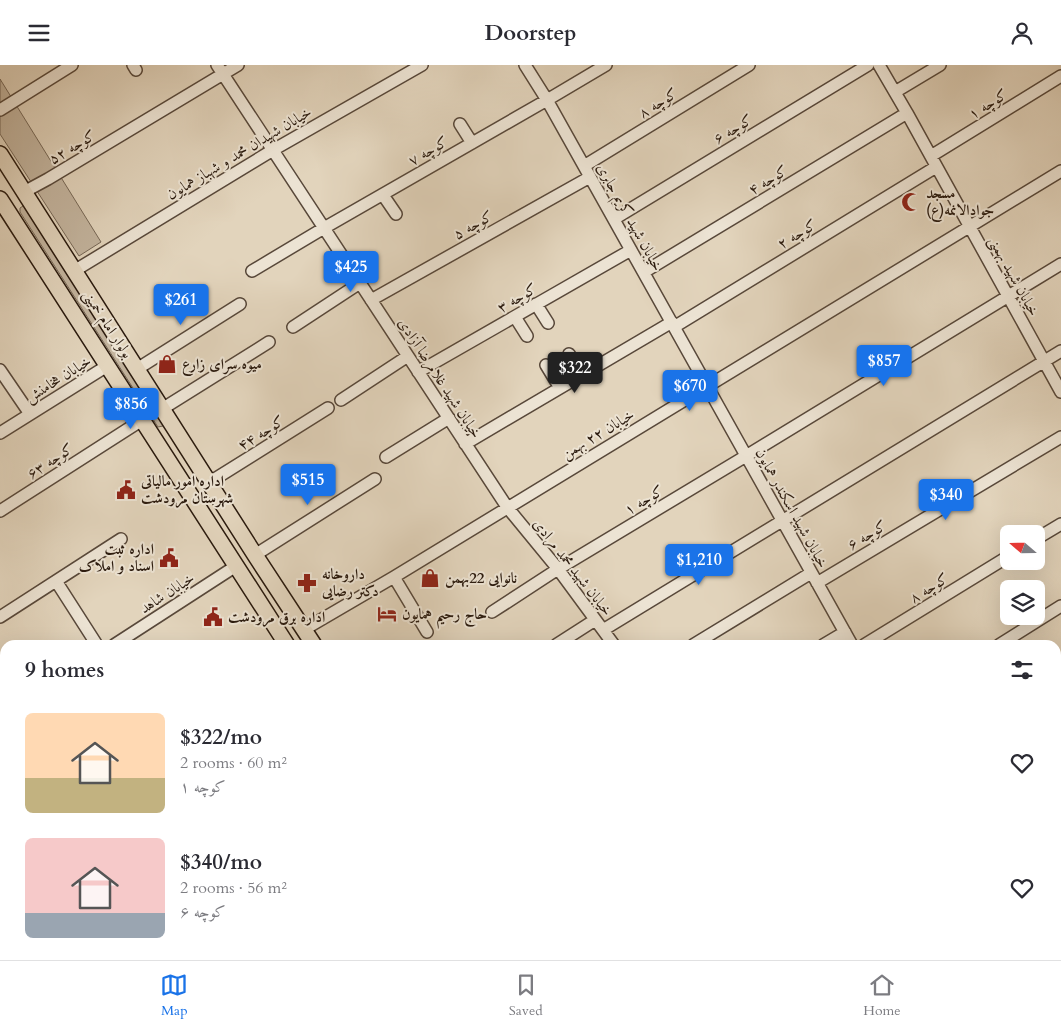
<!DOCTYPE html>
<meta charset="utf-8">
<style>
:root{--surface:#fff;--page:#f2f2f3;--text:#2b2b33;--muted:#7c7c81;--line:#e1e1e2;--accent:#1a73e8}
body{margin:0;font-family:Cardo,Amiri,serif;background:var(--page);color:var(--text);height:100vh;display:flex;flex-direction:column;font-size:19px;white-space:nowrap}
*{box-sizing:border-box;margin:0}
p{font-size:16px;color:var(--muted)}
.icon{flex:none;width:28px;height:28px;fill:none;stroke:currentColor;stroke-width:2;stroke-linecap:round;stroke-linejoin:round}
.map{position:relative;flex:1;overflow:hidden}
.details{position:absolute;left:0px;top:575px;width:1061px;height:320px;display:flex;flex-direction:column;background:var(--surface);border-radius:15px 15px 0 0;box-shadow:0 5px 20px #0002}
.details>*{flex:none}
.needle{width:32px;rotate:290deg}
.tools{position:absolute;left:1000px;top:460px;display:grid;gap:10px}
.tools a{display:grid;place-items:center;width:45px;height:45px;border-radius:8px;background:var(--surface);box-shadow:0 5px 20px #0002;font-size:25px}
.price{position:absolute;translate:-50% -42px;padding:0 11px;border-radius:5px;background:var(--accent);color:#fff;font-size:16px;line-height:32px;filter:drop-shadow(0 1px 2px #0008)}
.price::after{content:'';position:absolute;left:50%;top:30px;width:15px;height:11px;margin-left:-8px;background:inherit;clip-path:polygon(0 0,100% 0,50% 100%)}
.price.on{background:#222;color:#fff}
ul{padding:0;list-style:none}
li{display:flex;align-items:center;gap:15px;height:125px;padding:0 25px}
li span{display:grid;place-items:center;flex:none;width:140px;height:100px;border-radius:8px;color:#555}
li>.icon{margin-inline-start:auto}
span .icon{width:60px;height:60px;fill:#fffc;stroke-width:1}
li b{font-size:21px}
h2{display:flex;justify-content:space-between;align-items:center;height:60px;padding:0 25px;font-size:21px}
header{display:flex;justify-content:space-between;align-items:center;height:65px;padding:0 25px;background:var(--surface);font-size:22px;font-weight:800}
.menu{display:flex;justify-content:space-around;align-items:center;height:70px;border-top:1px solid var(--line);background:var(--surface);font-size:14px;color:var(--muted)}
.menu a{display:grid;justify-items:center;gap:2px}
.menu .on{color:var(--accent)}
.map>svg:first-child{display:block}
.green{fill:#c3b49e;stroke:#766756}
.lines{fill:none;stroke-linecap:round;stroke-linejoin:round}
.minor-casing{stroke:#58483a;stroke-width:14}
.major-casing{stroke:#2a1a0e;stroke-width:18}
.minor{stroke:#ece3d3;stroke-width:11}
.major{stroke:#e2d4bc;stroke-width:15}
.labels{text-anchor:middle;stroke-width:4;stroke-linejoin:round;paint-order:stroke}
.street-label{font-size:15px;fill:#2a1a0e;stroke:#ece3d3}
.poi-label{font-size:15px;font-weight:bold;fill:#2a1a0e;stroke:#ece3d3;text-anchor:start}
</style>
<header><svg class="icon" aria-label="menu" viewBox="0 0 24 24"><path d="M4 6h16M4 12h16M4 18h16"/></svg>Doorstep<svg class="icon" aria-label="person" viewBox="0 0 24 24"><circle cx="12" cy="8" r="4"/><path d="M4 21q1-7 8-7t8 7"/></svg></header>
<div class="map">
<svg width="1061" height="895" viewBox="0 0 1061 895">
<rect width="100%" height="100%" fill="#e2d4bc"/>
<filter id="stains"><feTurbulence type="fractalNoise" baseFrequency=".004" numOctaves="4"/><feColorMatrix values="0 0 0 0 .2 0 0 0 0 .09 0 0 0 0 .02 0 0 0 .5 -.17"/></filter>
<radialGradient id="worn" r=".72"><stop offset=".6" stop-color="#630" stop-opacity="0"/><stop offset="1" stop-color="#630" stop-opacity=".3"/></radialGradient>
<path class="green" d="M0,14L101,177L79,191L0,69Z
M23,141L27,142L164,359L163,361L158,362L20,147V143Z"/>
<g class="lines">
<g class="minor-casing">
<path id="minor" d="M133,0L136,5
M217,0L507,442L558,504L614,580
M525,0L547,35L852,580
M879,0L907,48L1061,327
M895,27L940,0
M0,45L72,0
M460,59L472,78
M931,91L1061,11
M584,101L749,0
M24,127L48,114L238,0
M383,130L396,149
M614,154L868,0
M74,206L273,85L422,0
M252,206L324,163L547,35L606,0
M644,207L907,48
M371,235L590,112
M536,239L548,258
M515,252L527,271
M293,262L360,218
M674,262L936,102
M569,289L582,310
M546,300L560,323
M137,304L240,239
M0,305L30,349
M418,307L631,185
M341,335L408,291
M162,344L269,277
M0,368L107,301
M465,379L672,257
M386,392L449,353
M210,417L328,343
M0,446L142,355
M1036,474L1061,459
M255,490L375,414
M394,512L427,567
M56,516L97,580
M817,518L1061,372
M492,547L558,504L746,391L1061,199
M0,552L121,474
M305,564L394,512L1061,106
M603,565L1061,286
M114,580L236,501
M556,580L595,555
M693,580L811,508
M823,580L845,567
M864,580L1009,491
M999,580L1061,541
M1056,641L1061,638
M0,653L5,650
M1056,687L1061,686
M1056,814L1061,822
M0,825L5,822
M1056,835L1061,832
M0,869L5,877
M13,890L16,895
M626,890L630,895
M53,895L60,890
M205,895L213,890
M651,895L659,890
M786,895L795,890
M930,895L938,890"/>
</g>
<g class="major-casing">
<path id="major" d="M0,89L255,490L314,580
M0,134L287,580
M482,890L485,895
M510,890L514,895"/>
</g>
<use href="#minor" class="minor"/>
<use href="#major" class="major"/>
</g>
<defs>
<g id="mosque-bare" transform="scale(1.5)"><path d="M3.5-4.9A6 6 0 1 0 3.5 4.9A5 5 0 1 1 3.5-4.9Z" fill="#8f2418" stroke="#ece3d3" stroke-width="2.5" paint-order="stroke"/></g>
<g id="shop-bare" transform="scale(1.5)"><path d="M-5-2.5h2.3a2.7 3.5 0 0 1 5.4 0H5L5.5 6h-11ZM-1.5-2.5h3a1.5 2.3 0 0 0-3 0Z" fill="#8f2418" stroke="#ece3d3" stroke-width="2.5" paint-order="stroke"/></g>
<g id="civic-bare" transform="scale(1.5)"><path d="M-.6-6.5H3V-4.5H.6V-3L4-1V1h2V6H-6V1h2V-1L-.6-3ZM-1.2 2.5V6h2.4V2.5Z" fill="#8f2418" stroke="#ece3d3" stroke-width="2.5" paint-order="stroke"/></g>
<g id="pharmacy-bare" transform="scale(1.5)"><path d="M-2-6h4v4h4v4h-4v4h-4v-4h-4v-4h4Z" fill="#8f2418" stroke="#ece3d3" stroke-width="2.5" paint-order="stroke"/></g>
<g id="hotel-bare" transform="scale(1.5)"><path d="M-6-4.5h1.5V1H6V5H4.5V3h-9V5H-6ZM-4 0a1.8 1.8 0 1 1 3.6 0ZM.5 0V-2.5h3Q6-2.5 6 0Z" fill="#8f2418" stroke="#ece3d3" stroke-width="2.5" paint-order="stroke"/></g>
</defs>
<g fill-rule="evenodd">
<use href="#mosque-bare" x="911" y="137"/>
<use href="#shop-bare" x="167" y="299"/>
<use href="#civic-bare" x="126" y="425"/>
<use href="#civic-bare" x="169" y="493"/>
<use href="#shop-bare" x="430" y="513"/>
<use href="#pharmacy-bare" x="307" y="518"/>
<use href="#hotel-bare" x="387" y="549"/>
<use href="#civic-bare" x="213" y="552"/>
</g>
<g class="labels">
<g class="street-label">
<text transform="translate(658 38) rotate(-32)" y="5">کوچه ۸</text>
<text transform="translate(988 39) rotate(-32)" y="5">کوچه ۱</text>
<text transform="translate(733 64) rotate(-31)" y="5">کوچه ۶</text>
<text transform="translate(72 82) rotate(-31)" y="5">کوچه ۵۲</text>
<text transform="translate(428 86) rotate(-30)" y="5">کوچه ۷</text>
<text transform="translate(239 88) rotate(-31)" y="5">خیابان شهیدان محمد و شهباز همایون</text>
<text transform="translate(768 115) rotate(-31)" y="5">کوچه ۴</text>
<text transform="translate(630 152) rotate(61)" y="5">خیابان شهید کریم جابری</text>
<text transform="translate(473 160) rotate(-29)" y="5">کوچه ۵</text>
<text transform="translate(797 169) rotate(-31)" y="5">کوچه ۲</text>
<text transform="translate(1014 211) rotate(61)" y="5">خیابان شهید بهمنی</text>
<text transform="translate(517 233) rotate(-30)" y="5">کوچه ۳</text>
<text transform="translate(108 259) rotate(57)" y="5">بولوار امام خمینی</text>
<text transform="translate(440 313) rotate(57)" y="5">خیابان شهید غلامرضا آزادی</text>
<text transform="translate(58 314) rotate(-32)" y="5">خیابان هخامنش</text>
<text transform="translate(261 368) rotate(-32)" y="5">کوچه ۴۴</text>
<text transform="translate(598 369) rotate(-31)" y="5">خیابان ۲۲ بهمن</text>
<text transform="translate(50 396) rotate(-33)" y="5">کوچه ۶۳</text>
<text transform="translate(644 435) rotate(-31)" y="5">کوچه ۱</text>
<text transform="translate(792 443) rotate(61)" y="5">خیابان شهید اسکندر همایون</text>
<text transform="translate(867 470) rotate(-31)" y="5">کوچه ۶</text>
<text transform="translate(573 502) rotate(52)" y="5">خیابان شهید محمد مرادی</text>
<text transform="translate(929 523) rotate(-32)" y="5">کوچه ۸</text>
<text transform="translate(167 528) rotate(-33)" y="5">خیابان شاهد</text>
</g>
<g class="poi-label">
<text x="926" y="133">مسجد<tspan x="926" dy="17">جوادالانمه(ع)</tspan></text>
<text x="182" y="304">میوه سرای زارع</text>
<text x="141" y="421">اداره امور مالیاتی<tspan x="141" dy="17">شهرستان مرودشت</tspan></text>
<text x="154" y="489" text-anchor="end">اداره ثبت<tspan x="154" dy="17">اسناد و املاک</tspan></text>
<text x="322" y="514">داروخانه<tspan x="322" dy="17">دکتر رضایی</tspan></text>
<text x="445" y="518">نانوایی 22بهمن</text>
<text x="402" y="554">حاج رحیم همایون</text>
<text x="228" y="557">اداره برق مرودشت</text>
</g>
</g>
<rect width="100%" height="100%" filter="url(#stains)"/>
<rect width="100%" height="100%" fill="url(#worn)"/>
</svg>
<div class="tools">
<a><svg class="needle" viewBox="-14 -14 28 28"><path d="M0-13l5 13h-10z" fill="#e53935"/><path d="M0 13l5-13h-10z" fill="#7c7c81"/></svg></a>
<a><svg class="icon" aria-label="layers" viewBox="0 0 24 24"><path d="M12 4l9 5-9 5-9-5zM3 14l9 5 9-5"/></svg></a>
</div>
<b class="price" style="left:351px;top:228px">$425</b>
<b class="price" style="left:181px;top:261px">$261</b>
<b class="price" style="left:884px;top:322px">$857</b>
<b class="price on" style="left:575px;top:329px">$322</b>
<b class="price" style="left:690px;top:347px">$670</b>
<b class="price" style="left:131px;top:365px">$856</b>
<b class="price" style="left:308px;top:441px">$515</b>
<b class="price" style="left:946px;top:456px">$340</b>
<b class="price" style="left:699px;top:521px">$1,210</b>
<section class="details">
<h2>9 homes<svg class="icon" aria-label="filters" viewBox="0 0 24 24"><path d="M4 7h16M4 17h16"/><circle cx="9" cy="7" r="2"/><circle cx="15" cy="17" r="2"/></svg></h2>
<ul>
<li><span style="background:linear-gradient(#ffd9b3 65%,#c2b280 0)"><svg class="icon" aria-label="home" viewBox="0 0 24 24"><path d="M3 11l9-7 9 7M6 9v11h12V9"/></svg></span><div><b>$322/mo</b><p>2 rooms · 60 m²</p><p>کوچه ۱</p></div><svg class="icon" aria-label="heart" viewBox="0 0 24 24"><path d="M12 20l-8-8c-3-5 5-10 8-4 3-6 11-1 8 4z"/></svg></li>
<li><span style="background:linear-gradient(#f6c9c9 75%,#9aa5b1 0)"><svg class="icon" aria-label="home" viewBox="0 0 24 24"><path d="M3 11l9-7 9 7M6 9v11h12V9"/></svg></span><div><b>$340/mo</b><p>2 rooms · 56 m²</p><p>کوچه ۶</p></div><svg class="icon" aria-label="heart" viewBox="0 0 24 24"><path d="M12 20l-8-8c-3-5 5-10 8-4 3-6 11-1 8 4z"/></svg></li>
</ul>
</section>
</div>
<nav class="menu">
<a class="on"><svg class="icon" aria-label="map" viewBox="0 0 24 24"><path d="M3 6l6-2 6 2 6-2v14l-6 2-6-2-6 2zM9 4v14M15 6v14"/></svg>Map</a>
<a><svg class="icon" aria-label="saved" viewBox="0 0 24 24"><path d="M7 4h10v16l-5-4-5 4z"/></svg>Saved</a>
<a><svg class="icon" aria-label="home" viewBox="0 0 24 24"><path d="M3 11l9-7 9 7M6 9v11h12V9"/></svg>Home</a>
</nav>
